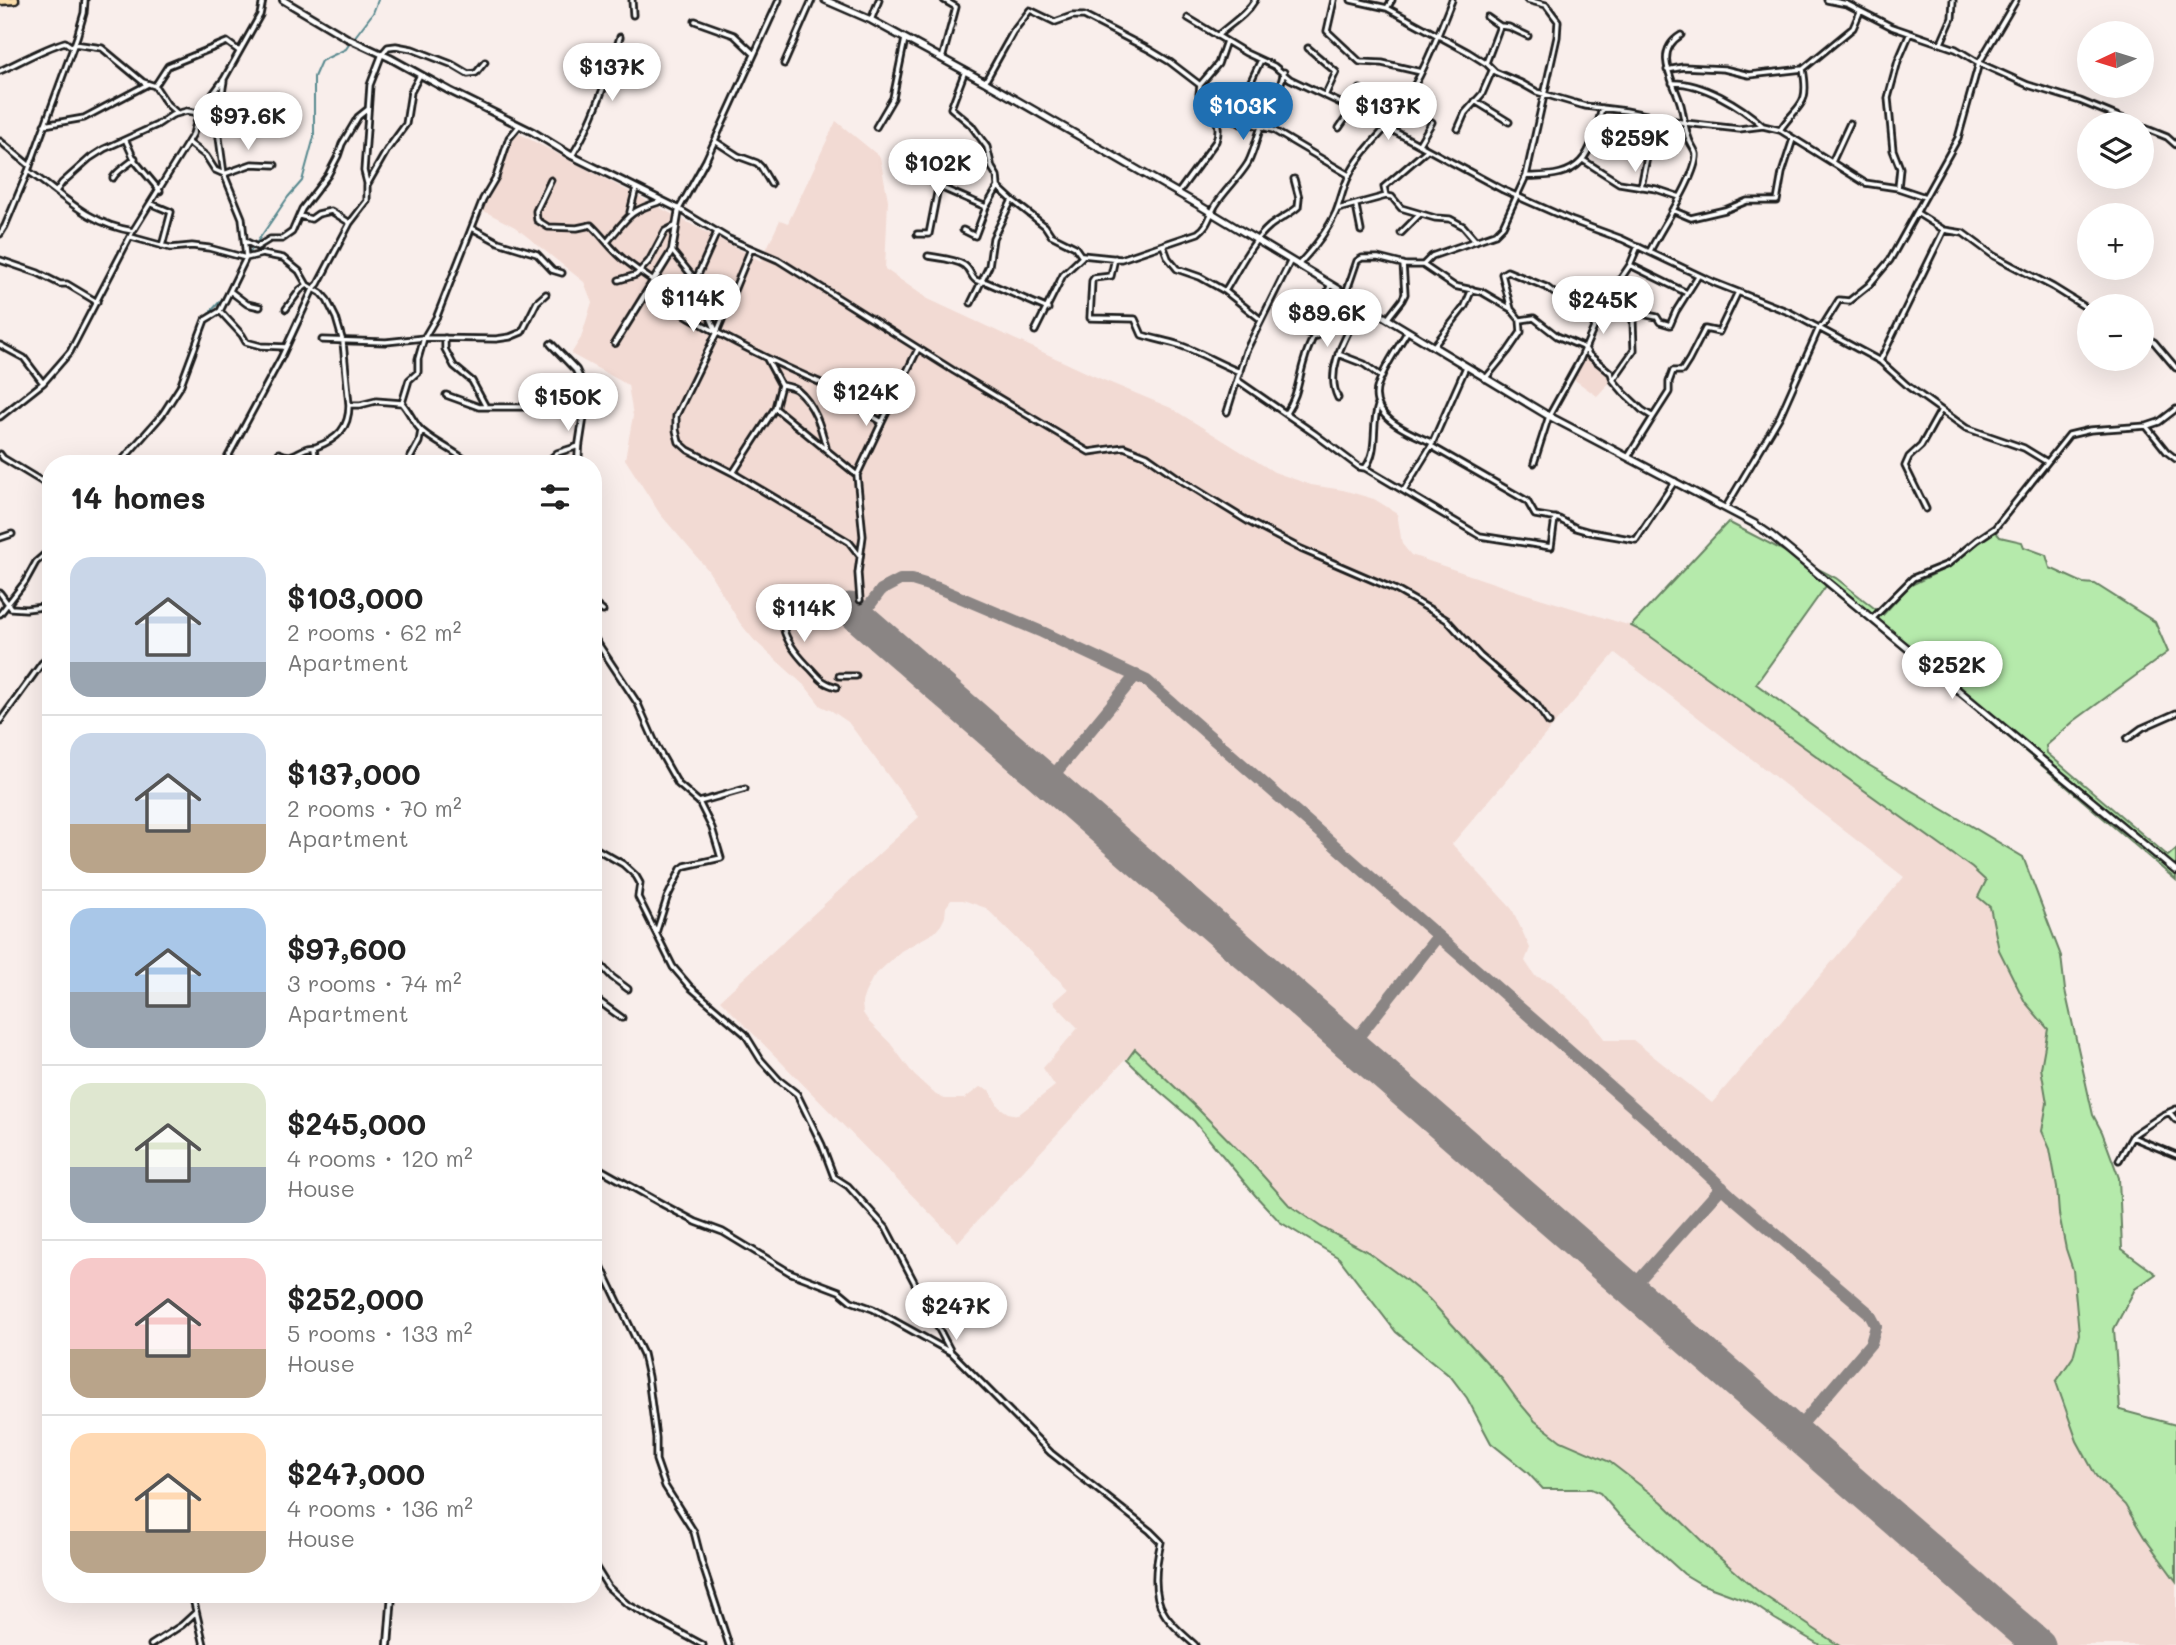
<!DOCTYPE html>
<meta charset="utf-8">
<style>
:root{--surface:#fff;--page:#f6f6f6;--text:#222;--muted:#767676;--line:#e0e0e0;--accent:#1f6fb2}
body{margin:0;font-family:Mali,sans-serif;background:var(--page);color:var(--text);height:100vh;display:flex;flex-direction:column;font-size:26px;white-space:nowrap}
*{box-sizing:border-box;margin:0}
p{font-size:23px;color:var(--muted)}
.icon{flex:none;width:38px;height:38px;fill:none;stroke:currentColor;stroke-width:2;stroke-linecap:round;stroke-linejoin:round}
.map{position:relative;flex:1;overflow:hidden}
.drawer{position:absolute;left:42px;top:455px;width:560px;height:1148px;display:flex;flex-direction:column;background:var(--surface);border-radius:28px;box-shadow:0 7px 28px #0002}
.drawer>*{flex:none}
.needle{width:46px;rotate:266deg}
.tools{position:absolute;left:2077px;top:21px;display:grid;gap:14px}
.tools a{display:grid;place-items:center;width:77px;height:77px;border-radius:50%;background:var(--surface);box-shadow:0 7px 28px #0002;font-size:35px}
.price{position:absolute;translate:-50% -60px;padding:0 16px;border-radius:24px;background:#fff;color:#222;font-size:23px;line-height:46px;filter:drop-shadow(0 2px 4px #0008)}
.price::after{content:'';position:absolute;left:50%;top:42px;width:21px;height:16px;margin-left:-10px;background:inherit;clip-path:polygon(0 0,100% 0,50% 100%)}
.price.current{background:var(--accent);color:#fff}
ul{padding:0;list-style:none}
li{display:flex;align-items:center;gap:21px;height:175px;padding:0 28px}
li+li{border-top:2px solid var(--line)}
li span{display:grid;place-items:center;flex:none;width:196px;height:140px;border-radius:21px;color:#555}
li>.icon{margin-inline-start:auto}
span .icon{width:84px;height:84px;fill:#fffc;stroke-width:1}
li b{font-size:30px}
h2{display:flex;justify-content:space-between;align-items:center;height:84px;padding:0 28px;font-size:30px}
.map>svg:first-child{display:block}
.built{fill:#f2dad3;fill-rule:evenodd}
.green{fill:#b5eaab;stroke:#688364;stroke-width:2}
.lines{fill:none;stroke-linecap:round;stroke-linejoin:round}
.stream{stroke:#59898f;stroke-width:2}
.taxiway{stroke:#8a8584;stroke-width:12}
.runway{stroke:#8a8584;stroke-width:33}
.minor-casing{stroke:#1c1c1c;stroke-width:9}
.tertiary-casing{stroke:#1c1c1c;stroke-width:10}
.secondary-casing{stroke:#1c1c1c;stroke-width:10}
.primary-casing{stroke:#1c1c1c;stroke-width:11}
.minor{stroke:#fff;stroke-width:3.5}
.tertiary{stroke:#fff;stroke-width:4.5}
.secondary{stroke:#fff;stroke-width:5}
.primary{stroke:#fbddab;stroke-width:6}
</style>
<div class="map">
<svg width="2176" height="1645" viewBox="0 0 2176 1645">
<rect width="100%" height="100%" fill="#f9eeeb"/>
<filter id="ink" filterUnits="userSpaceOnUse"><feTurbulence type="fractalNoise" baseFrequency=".0143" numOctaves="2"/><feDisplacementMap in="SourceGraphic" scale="14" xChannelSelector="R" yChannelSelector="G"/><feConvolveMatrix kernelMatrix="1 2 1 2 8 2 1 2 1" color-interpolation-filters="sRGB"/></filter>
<g filter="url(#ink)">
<path class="built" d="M836,121L880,157L888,200L885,269L928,299L1094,376L1171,408L1274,472L1311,485L1343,490L1374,499L1397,513L1402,544L1411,555L1520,592L1631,626L1647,634L1972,868L1986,881L2000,951L2025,1002L2048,1029L2041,1068L2047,1103L2043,1131L2050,1149L2057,1187L2059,1214L2066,1249L2073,1270L2079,1334L2073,1357L2056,1382L2062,1404L2096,1476L2125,1505L2144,1537L2176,1581V1645H1838L1759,1592L1714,1553L1662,1502L1610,1462L1561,1441L1535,1421L1429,1299L1406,1280L1368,1252L1321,1227L1289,1205L1256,1168L1197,1108L1135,1049L958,1242L720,1000L919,817L848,722L832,711L821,706L806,687L754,640L740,623L708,570L660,514L625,459L633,416L628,385L571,354L581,338L592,302L584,282L515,227L482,210L490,196L516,132L761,261L780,220L788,223ZM1615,653L1904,877L1712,1103L1633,1040H1605L1590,1019L1551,982L1535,976L1525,961L1530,948L1512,909L1452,844ZM951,900H963L986,908L1068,989L1053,1002L1078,1028L1043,1068L1055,1086L1018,1115L1008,1113L999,1107L989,1090L980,1087L964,1099H945L936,1095L914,1075L890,1043L869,1022L863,1013L862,1002L865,993L873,977L901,951L935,932L941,925L945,917L946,907Z
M1585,357L1602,368L1612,380L1597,396L1572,378Z"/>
<path class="green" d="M1728,522L1836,578L1883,615L1909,586L1951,566L1976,542L1994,530L2000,537L2022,542L2024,547L2046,555L2050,568L2083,583L2095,584L2155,622L2168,652L2074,721L2046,746L2047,753L2168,856L2176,849V880L1958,694L1826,586L1756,684L1862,761L2023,857L2061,956L2065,990L2093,1115L2102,1132L2119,1178L2122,1249L2156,1274L2135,1289L2114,1329L2120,1410L2176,1425V1581L2144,1537L2125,1505L2096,1476L2077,1441L2056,1382L2073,1357L2079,1334L2073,1270L2066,1249L2059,1214L2057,1187L2050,1149L2042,1131L2047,1103L2041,1068L2048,1029L2025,1002L1999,950L1990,907L1978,897L1986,881L1972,868L1647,634L1631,626Z
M1135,1049L1197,1108L1256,1168L1289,1205L1321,1227L1368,1252L1406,1280L1429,1299L1502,1379L1518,1401L1535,1421L1561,1441L1610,1462L1662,1502L1714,1553L1759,1592L1838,1645H1820L1775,1619L1750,1602L1701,1584L1684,1574L1619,1515L1600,1493L1591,1489H1543L1527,1472L1491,1443L1467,1398L1451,1377L1396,1332L1339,1258L1280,1222L1255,1195L1194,1121L1159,1091L1127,1060Z"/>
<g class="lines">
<path class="stream" d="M354,38L373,13L378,0
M246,258L288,197L302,181L314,137V77L321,61L346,49L350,43
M205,318L222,299L231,284
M189,357L202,323
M155,421L170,400
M0,609L21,583L35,560L51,547"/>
<path class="taxiway" d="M860,618L881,590L900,580H912L938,588L1042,632L1147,681L1673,1142L1731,1196L1869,1313L1876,1326L1871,1343L1795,1432
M1048,782L1136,675
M1351,1046L1438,936
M1631,1289L1722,1187"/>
<path class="runway" d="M850,609L2039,1645"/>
<g class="minor-casing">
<path id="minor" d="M632,0L633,15
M779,0L706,160L679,209L729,239L778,260L954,371L1089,452L1124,447L1147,456L1184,482L1249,522L1301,549L1396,590L1431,610L1447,620L1480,656L1536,704L1549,723
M1334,0L1327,31L1360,62L1382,63L1421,72
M1351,0L1387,8L1468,52L1487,64L1495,72L1521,83L1537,92L1585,106L1626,111L1685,123L1739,129L1763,126L1780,130L1865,183L1898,188L1925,197
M1827,0L1847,4L1892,27L1956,49L1979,63L2028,85L2080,101L2136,124
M1387,8L1392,0
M1487,17L1500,26
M1188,18L1246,53L1274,66L1290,79L1353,109L1503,190L1573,221L1622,239L1715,283L1789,312L1880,361L1909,387L1966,428L2024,448L2047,462
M871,20L879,0
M695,21L734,35L754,54
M1217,36C1230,24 1246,15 1255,0
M1941,43L1952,18L1953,0
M74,44L102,48L143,82L155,86L167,104L177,113
M1308,48L1336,72L1325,96
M942,59L956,7L944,0
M1486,63L1500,26L1509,27L1528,36
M784,64L812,0
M1667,70L1683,67L1724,69L1749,75L1803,69L1853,28L1860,12
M0,71C22,61 42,49 65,42L72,47
M965,71L951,108L971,125L987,147L992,168L997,176L998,187L1012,200L993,238L989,266L971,303
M985,82L1013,32L1030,10L1055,22L1072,16H1084L1150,50L1170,62L1200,85L1199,94C1212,108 1223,121 1216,141L1178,193
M1672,83C1702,82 1741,106 1763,126
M1200,85L1218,64L1226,41
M155,86L168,66L227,42L239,51
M1475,101L1509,122
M1350,108L1360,89
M1225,114L1241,95L1251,93L1250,83L1261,60
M1218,119L1225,114L1241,124H1251L1273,130L1349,175
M44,125L84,118L148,84
M876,127L893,98L905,39
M2142,127L2167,137L2176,145
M1339,128L1352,109
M1458,129L1465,113L1482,94L1492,71
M1780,130C1798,103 1810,108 1803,69
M0,141L30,166
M126,141L135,161L160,191
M715,141L738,156L757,163L761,167L771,184
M188,142L206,156L215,170L224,174L252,164L275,165
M1419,144L1432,122
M572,156C595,118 607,78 620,37
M1583,160L1619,183L1656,189L1680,197
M1832,162L1850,123
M901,167L919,174L940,187L986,207
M28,171C63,195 88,224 133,231
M1526,176C1584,178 1589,158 1602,108
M113,178C118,169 128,166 135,158
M551,180L536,211L537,220L548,227L577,228L591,225C603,236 613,252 626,261C645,276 665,289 686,302
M367,183L364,171L370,85L382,54L388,47L396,46L412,49L451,64L468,74L476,73L485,62
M1641,187L1647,157C1640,144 1644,130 1647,116
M1898,188L1900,168L1893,150L1888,98L1898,61L1910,33
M57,190L62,183L90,158L104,149L157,125L172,115L187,111L199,113
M1386,196L1384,187L1427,150
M1012,200L1045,226L1051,235L1075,247L1082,257L1063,275L1035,331
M152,204L171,212L162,246
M1356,206L1361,231
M1338,209L1386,196L1392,197L1401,208L1435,218L1450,219L1463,226L1476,241
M1672,210L1691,218L1725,210L1747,201H1777L1782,173L1793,139
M630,212L636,188
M1917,213L1944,230L1963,233L1994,256L2053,287L2090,310
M300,216L311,219L318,214L331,211L350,223
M472,228L498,242L537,254L552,270L562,273
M963,230L975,236L986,207L998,187
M1401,233L1420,214
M0,234L5,226L28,171L77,37L84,13L85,0
M917,234H929L937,193L940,187
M131,237L171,248L192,246L209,248L246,258L262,254L283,258L299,271L307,285L321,293L327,300L336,318L343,342L349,405H360L376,401L402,403C410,412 414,424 422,431C437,444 456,451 470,464
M245,241L257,247L270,239H282L292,232L302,209L328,175L338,156L342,144L358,117L368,109
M608,241C629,215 629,211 662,201
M1163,245L1168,258L1177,269L1200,277L1225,291L1260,319
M751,249L717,332L676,416V430L679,442L688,450L733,473L849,542L860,556
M672,251L693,277L716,331
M1650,251C1660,230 1698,174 1696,154C1695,149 1690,144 1689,139C1684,127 1684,114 1680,102C1673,80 1653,52 1681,35
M1082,255L1121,259L1198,233C1208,226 1209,217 1215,206C1224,191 1239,178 1248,163C1256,148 1259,125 1268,112C1277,96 1279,91 1284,72
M928,256C939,258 955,259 964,265C974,272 969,283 986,282L1048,309
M1115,258L1111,276L1094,278L1092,281L1090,318L1135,319L1142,335C1154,339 1167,341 1179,345C1200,352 1219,364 1240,372
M0,260L38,273L60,284H67L97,302
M1299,264C1314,248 1327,232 1336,212C1341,200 1343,187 1349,176C1360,152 1383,134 1398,112C1422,78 1437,38 1452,0
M1423,265L1432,256L1495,234L1503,226L1526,176L1557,37L1558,21L1546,5L1527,0
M1630,265L1687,293
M619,280L636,275L649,261L665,231L675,226
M230,291L247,304L260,307
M648,291C704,329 766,359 828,386L831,392L882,422L857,475L863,536L858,573L860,600
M1225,291C1238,270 1250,243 1270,226C1279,219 1289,215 1298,207L1299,198L1294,179
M1346,293L1357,261L1362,258H1378L1406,265H1423L1454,286L1482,292L1511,309L1520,320L1521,332L1508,351L1485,379
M286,309L300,290L307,285
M1511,309L1502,274L1507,271L1546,287L1574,308L1599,317
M220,311L242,335L246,342L261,346L286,347
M681,313L717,232
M1388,318L1402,300L1405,294L1403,264
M1521,320L1534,318L1557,336L1585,348L1589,355L1611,373L1613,380L1624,393L1642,410L1653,417L1628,457
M1301,331L1314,335
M1407,332C1398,348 1384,367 1378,385C1367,417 1410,433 1433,443
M2142,336L2154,342L2176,368
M445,338V349L454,366L472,381L486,407
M322,340L386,342L424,338L496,339L510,337L522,332L537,302L546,294
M0,345L24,358L43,383
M1433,347L1465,306L1472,289
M1338,354L1364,364L1382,377
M1880,361L1944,230
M1237,380L1315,434L1359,467L1365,468L1480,536L1551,547L1555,518
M1613,380L1634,350L1633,322L1637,313L1657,317L1660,322L1670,325L1676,311L1698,276
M781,385C786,386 793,387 797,390C814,404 821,427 826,447
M446,395L479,407H526L549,411L562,410L573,404L584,403
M1338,398C1323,368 1350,331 1362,305
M402,403L409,380L418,372V359L424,338L437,316L483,199L496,177L509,138L519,126
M775,408L857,475
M1227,412L1246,351L1290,262
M1286,413C1299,394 1298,379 1305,358C1307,350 1311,343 1314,335L1317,336L1319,333L1322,308L1330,286
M0,417L43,383L70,352L133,231L193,134L199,113L224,79L260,15L263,0
M1653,417L1669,392V382L1673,371H1682L1689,360L1705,329L1719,332L1738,292
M882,422L918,349
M2147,427L2167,452L2176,459
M1431,446L1527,501L1535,515L1559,519L1576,528L1590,532L1636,540L1675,481
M279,453C292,459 294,454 305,449C310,447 311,448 316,447C338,439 349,428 349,405
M0,454L3,458L51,487
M1534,463L1549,416L1580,360L1605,302L1630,265L1638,246
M119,464L162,415L180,387L205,320L220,311L246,258L242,218L224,174L217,123L224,81
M224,464L281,358L313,289L318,284L350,223L367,201V185L387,150L406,124L411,92L420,75
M311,464L315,456L314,448
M407,464L419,442L421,431
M545,464L557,453L579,446
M1365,468C1379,450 1371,427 1378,406
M733,473L775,408L781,385L767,359
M1404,490L1431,446L1466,367
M1726,507L1780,416L1819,328L1824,324L1839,300L1849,301L1869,285L1890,260L1958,138L1979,63L2016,0
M1926,509L1905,466L1909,457L1921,446L1941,410
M0,538L12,534
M0,593L11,608L26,609L51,606
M803,594C768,614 785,642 807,665C819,676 820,683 837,687
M593,603L603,611
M0,614L25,582L36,562L51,549
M1873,618L1913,578L1948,564L1977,540L1995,528L2069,435L2090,430L2147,426L2159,422L2176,409
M593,636L638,704L657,747L678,784L699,802L712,828L721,858L685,866L681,869L667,898L656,933
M839,676H856
M0,721L42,663L47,659L51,660
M2127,739L2142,728L2176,713
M49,762L51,761
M699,802L745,789
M593,847L623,864L636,876L640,883L638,897L673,967L690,987L745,1034L761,1060L779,1080L797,1094L822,1145L834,1177L848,1186L886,1228L951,1352
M593,961L596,960L612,977L628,989
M593,997L622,1018
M2169,1112L2176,1120
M2132,1137L2176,1155
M2119,1160L2133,1135L2163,1115L2176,1109
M593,1165L664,1205L696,1222L723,1232L789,1272L839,1291L851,1301L873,1309L952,1353L1051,1453L1150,1531L1161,1542C1156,1563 1152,1594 1164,1613C1171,1625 1185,1636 1195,1645
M593,1249L643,1354L648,1377L656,1438V1460L665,1486L694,1532L702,1563L729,1645
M593,1563L608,1587L627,1604L703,1645
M192,1594L204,1645
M151,1645L182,1625L195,1613"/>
</g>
<g class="tertiary-casing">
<path id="tertiary" d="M283,0L347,38L390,58L450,91L533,132L572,156L679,209L672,251L615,343
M551,344L576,370L587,394L579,446L578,464
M388,1645L392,1594"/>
</g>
<g class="secondary-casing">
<path id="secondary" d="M825,0L871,20L985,82L1197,204L1547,415L1755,524L1771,535L2176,871"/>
</g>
<g class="primary-casing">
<path id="primary" d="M0,1L15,0"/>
</g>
<use href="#minor" class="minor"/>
<use href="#tertiary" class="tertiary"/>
<use href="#secondary" class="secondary"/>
<use href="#primary" class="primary"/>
</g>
</g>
</svg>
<div class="tools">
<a><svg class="needle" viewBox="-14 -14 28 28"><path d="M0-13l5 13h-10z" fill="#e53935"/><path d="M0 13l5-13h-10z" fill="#767676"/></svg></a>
<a><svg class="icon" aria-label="layers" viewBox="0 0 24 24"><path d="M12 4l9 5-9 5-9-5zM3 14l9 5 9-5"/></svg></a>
<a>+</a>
<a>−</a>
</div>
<b class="price" style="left:612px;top:103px">$137K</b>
<b class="price current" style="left:1243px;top:142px">$103K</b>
<b class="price" style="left:1388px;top:142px">$137K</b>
<b class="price" style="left:248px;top:152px">$97.6K</b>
<b class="price" style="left:1635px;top:174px">$259K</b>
<b class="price" style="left:938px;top:199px">$102K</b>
<b class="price" style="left:693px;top:334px">$114K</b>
<b class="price" style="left:1603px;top:336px">$245K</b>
<b class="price" style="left:1327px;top:349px">$89.6K</b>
<b class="price" style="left:866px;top:428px">$124K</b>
<b class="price" style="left:568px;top:433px">$150K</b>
<b class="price" style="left:804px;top:644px">$114K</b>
<b class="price" style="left:1952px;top:701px">$252K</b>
<b class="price" style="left:956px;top:1342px">$247K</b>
<section class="drawer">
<h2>14 homes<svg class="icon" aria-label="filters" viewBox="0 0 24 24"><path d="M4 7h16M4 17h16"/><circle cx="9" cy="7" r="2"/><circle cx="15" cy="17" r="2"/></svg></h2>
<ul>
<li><span style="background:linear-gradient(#c9d6e8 75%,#9aa5b1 0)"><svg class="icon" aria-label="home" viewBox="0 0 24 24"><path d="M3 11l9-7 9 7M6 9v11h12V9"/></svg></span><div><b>$103,000</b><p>2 rooms · 62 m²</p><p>Apartment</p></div></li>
<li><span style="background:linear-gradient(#c9d6e8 65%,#b9a48a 0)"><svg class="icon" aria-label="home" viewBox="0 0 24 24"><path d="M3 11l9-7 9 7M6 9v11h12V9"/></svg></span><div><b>$137,000</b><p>2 rooms · 70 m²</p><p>Apartment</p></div></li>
<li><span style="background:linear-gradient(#a9c7e8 60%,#9aa5b1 0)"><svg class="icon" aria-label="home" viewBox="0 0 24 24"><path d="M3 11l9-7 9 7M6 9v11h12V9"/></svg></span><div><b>$97,600</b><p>3 rooms · 74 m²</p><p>Apartment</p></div></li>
<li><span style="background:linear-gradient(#dfe7d0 60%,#9aa5b1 0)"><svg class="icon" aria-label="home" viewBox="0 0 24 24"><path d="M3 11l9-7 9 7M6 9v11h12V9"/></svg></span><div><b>$245,000</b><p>4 rooms · 120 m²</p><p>House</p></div></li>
<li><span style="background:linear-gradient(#f6c9c9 65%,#b9a48a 0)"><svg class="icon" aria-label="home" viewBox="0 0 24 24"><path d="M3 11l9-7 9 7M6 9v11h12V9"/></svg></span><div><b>$252,000</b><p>5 rooms · 133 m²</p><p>House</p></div></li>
<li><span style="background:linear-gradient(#ffd9b3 70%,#b9a48a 0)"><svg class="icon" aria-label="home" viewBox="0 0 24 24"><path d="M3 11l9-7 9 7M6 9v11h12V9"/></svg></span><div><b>$247,000</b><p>4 rooms · 136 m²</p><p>House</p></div></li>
</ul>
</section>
</div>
